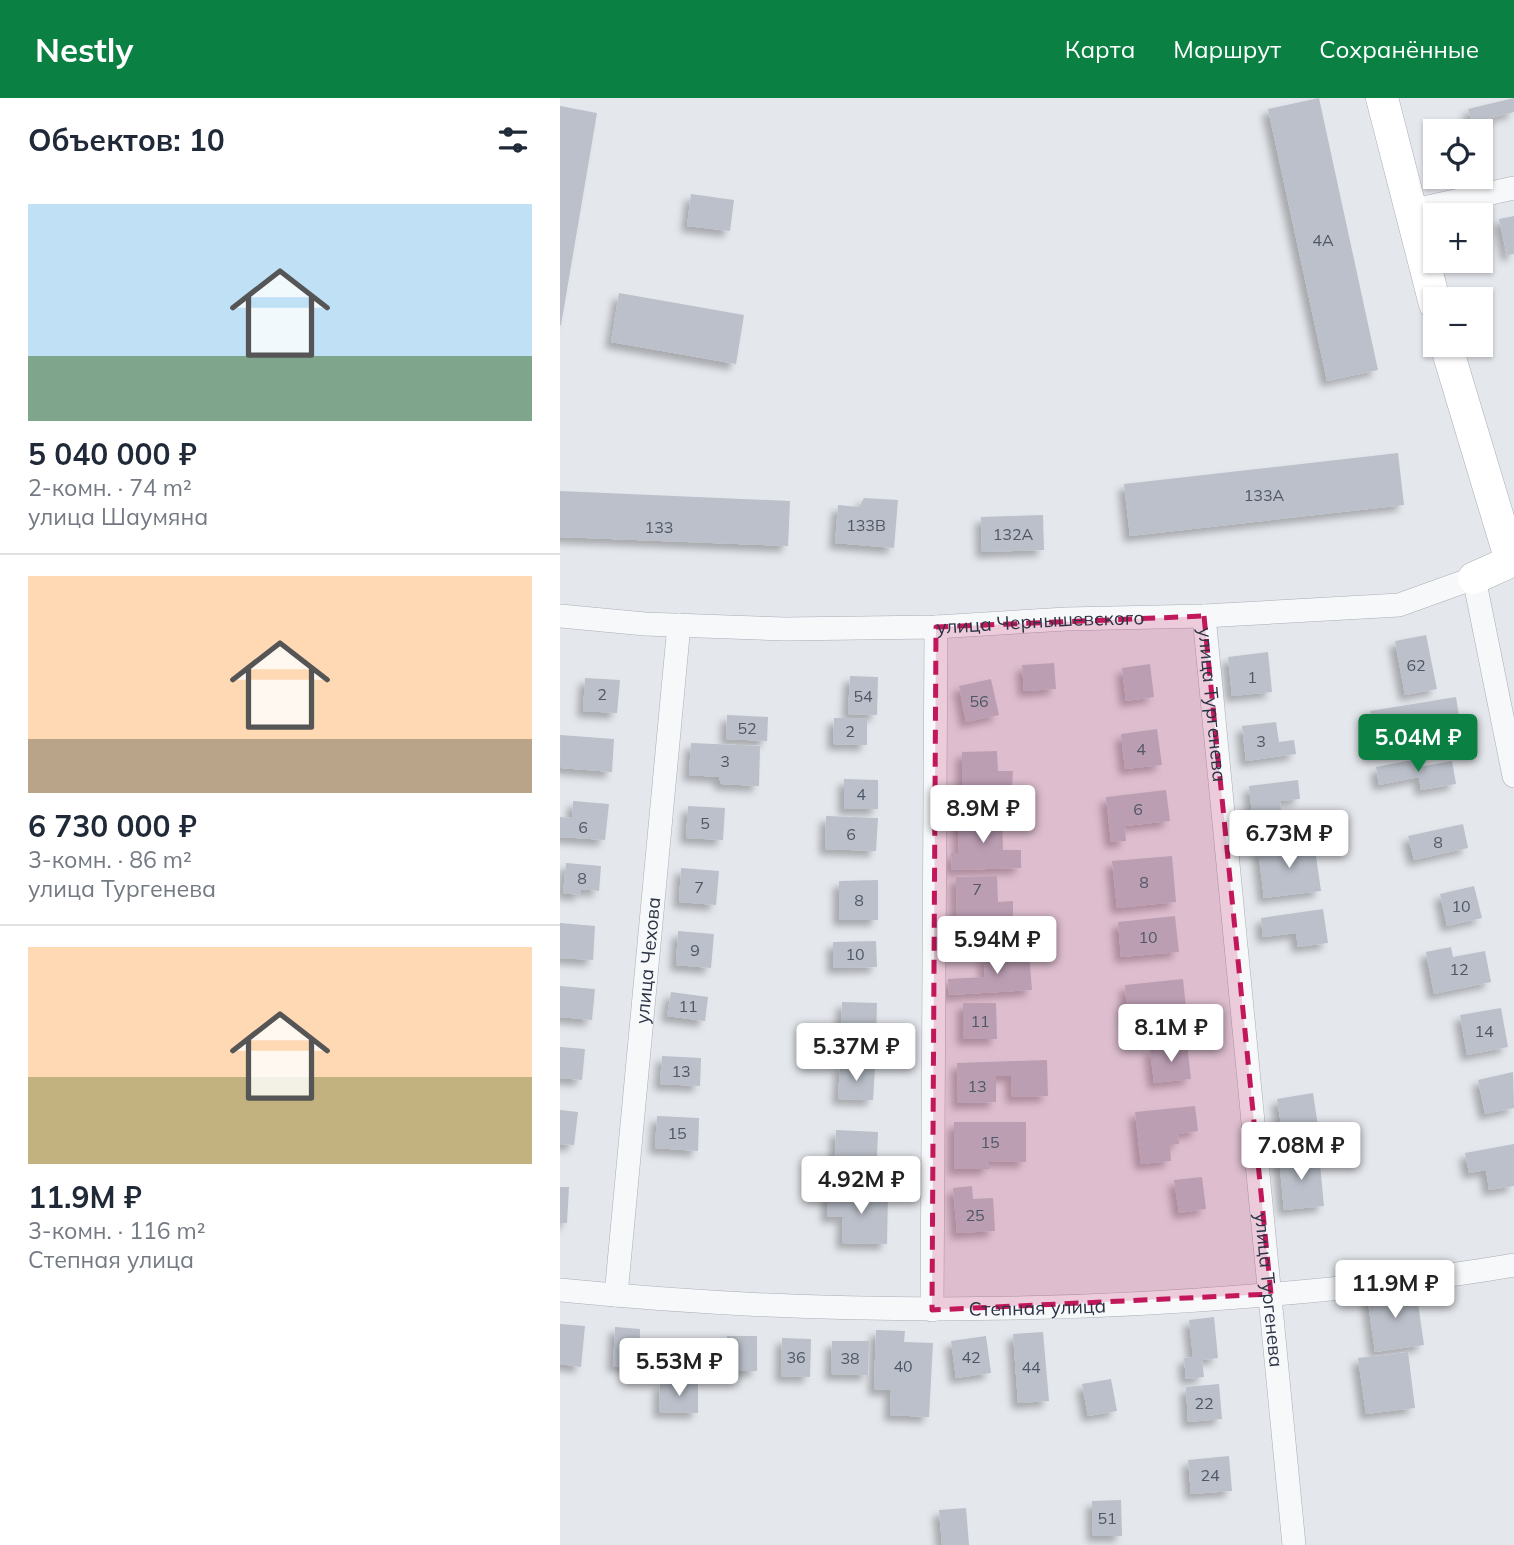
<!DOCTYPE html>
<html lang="ru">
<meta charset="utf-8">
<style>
:root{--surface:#fff;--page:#f2f2f3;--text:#1f2937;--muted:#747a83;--line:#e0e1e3;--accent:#0b8043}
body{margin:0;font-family:Mulish,sans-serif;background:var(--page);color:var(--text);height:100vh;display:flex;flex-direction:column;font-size:26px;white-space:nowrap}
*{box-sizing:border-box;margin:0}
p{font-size:23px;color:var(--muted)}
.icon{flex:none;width:38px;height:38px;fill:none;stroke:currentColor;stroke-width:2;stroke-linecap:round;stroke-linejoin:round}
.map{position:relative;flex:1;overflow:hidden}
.side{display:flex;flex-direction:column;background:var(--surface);width:560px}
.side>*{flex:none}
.controls{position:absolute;left:863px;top:21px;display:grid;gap:14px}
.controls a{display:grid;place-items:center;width:70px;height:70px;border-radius:0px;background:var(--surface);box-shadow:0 2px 5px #0004;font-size:35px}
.price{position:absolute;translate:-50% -60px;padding:0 16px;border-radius:7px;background:#fff;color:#222;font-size:23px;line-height:46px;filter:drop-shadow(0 2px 4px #0008)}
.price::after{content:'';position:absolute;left:50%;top:42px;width:21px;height:16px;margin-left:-10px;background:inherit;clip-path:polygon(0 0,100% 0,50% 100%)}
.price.selected{background:var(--accent);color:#fff}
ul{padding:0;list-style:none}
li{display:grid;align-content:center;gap:14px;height:371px;padding:0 28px}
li+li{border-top:2px solid var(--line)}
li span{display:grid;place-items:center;height:217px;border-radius:0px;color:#555}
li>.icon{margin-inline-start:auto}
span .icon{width:126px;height:126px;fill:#fffc;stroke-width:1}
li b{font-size:30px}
h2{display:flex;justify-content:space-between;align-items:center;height:84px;padding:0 28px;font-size:30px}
header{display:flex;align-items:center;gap:42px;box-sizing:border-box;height:98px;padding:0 35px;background:var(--accent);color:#fff}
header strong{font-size:33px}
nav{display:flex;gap:38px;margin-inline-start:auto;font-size:24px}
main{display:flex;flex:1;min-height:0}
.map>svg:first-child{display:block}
.building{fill:#bbc0ca;filter:url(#shadow)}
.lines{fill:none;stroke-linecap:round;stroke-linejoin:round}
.street-casing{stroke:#a9aeb7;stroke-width:24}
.secondary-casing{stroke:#a9aeb7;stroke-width:33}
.street{stroke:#f7f8fa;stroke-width:23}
.secondary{stroke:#fff;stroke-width:32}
.marked{fill:#c2185b;fill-opacity:0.2;stroke:#c2185b;stroke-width:5;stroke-dasharray:14 9;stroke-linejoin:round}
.labels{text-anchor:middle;stroke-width:6;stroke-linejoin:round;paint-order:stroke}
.number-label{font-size:16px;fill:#4f5766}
.street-label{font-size:19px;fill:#2b3445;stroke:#f4f6f9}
</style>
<header>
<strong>Nestly</strong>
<nav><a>Карта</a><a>Маршрут</a><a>Сохранённые</a></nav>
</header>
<main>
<section class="side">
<h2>Объектов: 10<svg class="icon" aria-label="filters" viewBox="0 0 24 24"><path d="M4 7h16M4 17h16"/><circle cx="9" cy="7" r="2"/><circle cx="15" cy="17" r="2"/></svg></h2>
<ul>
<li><span style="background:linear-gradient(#bfe0f5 70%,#7fa58c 0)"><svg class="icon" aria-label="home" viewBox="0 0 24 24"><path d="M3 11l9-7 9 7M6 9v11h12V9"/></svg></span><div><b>5 040 000 ₽</b><p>2-комн. · 74 m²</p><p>улица Шаумяна</p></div></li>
<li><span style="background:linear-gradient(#ffd9b3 75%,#b9a48a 0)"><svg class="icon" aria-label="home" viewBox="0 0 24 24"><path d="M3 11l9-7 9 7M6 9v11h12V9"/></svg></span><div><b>6 730 000 ₽</b><p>3-комн. · 86 m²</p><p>улица Тургенева</p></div></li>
<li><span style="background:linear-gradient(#ffd9b3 60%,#c2b280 0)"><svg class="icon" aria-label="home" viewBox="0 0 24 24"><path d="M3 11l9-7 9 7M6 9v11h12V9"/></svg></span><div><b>11.9M ₽</b><p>3-комн. · 116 m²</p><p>Степная улица</p></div></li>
</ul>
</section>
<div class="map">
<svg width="954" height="1447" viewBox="0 0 954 1447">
<defs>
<filter id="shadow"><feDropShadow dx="-6" dy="6" stdDeviation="3.5" flood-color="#0004"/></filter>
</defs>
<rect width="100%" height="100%" fill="#e4e7ec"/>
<path class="building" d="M759,0L818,272L767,283L708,11Z
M954,0V14L912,25L908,11Z
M0,8L37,15L1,227H0Z
M131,96L174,102L170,133L127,128Z
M954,118V156L947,157L939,121Z
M59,195L184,217L176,266L51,244Z
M838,355L844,407L570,438L564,386Z
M0,393L230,403L228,448L0,439Z
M304,400L338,402L334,450L275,445L278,407L299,409Z
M483,417L484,452L422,454L421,419Z
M866,537L877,591L845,597L835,543Z
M708,554L712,594L672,598L668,559Z
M494,565L496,591L464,593L462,567Z
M590,566L594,599L566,603L562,570Z
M290,578L318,579L317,617L288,616Z
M25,580L60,582L57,615L23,613Z
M431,581L439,617L406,624L399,588Z
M896,599L902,637L844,647L843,636L815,640L810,613Z
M167,617L208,619L207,643L166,641Z
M274,620H307V647L273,646Z
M716,624L719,644L734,642L736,656L686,663L682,628Z
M597,631L602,667L565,671L561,636Z
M0,637L54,641L52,674L1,670Z
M131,645L200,648L199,688L161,686L159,679L129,677Z
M437,653L438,673H453L452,690H402V654Z
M858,661L859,669L892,663L896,686L861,692L859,679L819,687L816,669Z
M284,681L318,682V711H284Z
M738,682L740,701L720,703L721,713L692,716L689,688Z
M606,692L610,723L565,728L566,743L551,744L546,699Z
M13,703L49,706L45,742L0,739V719L12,720Z
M128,708L165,710L163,742L126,740Z
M442,717L443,752H461V770L392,772L391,755H399L398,718Z
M266,718L318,720L316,753L265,751Z
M903,726L908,750L854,762L848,738Z
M754,744L761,793L704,800L698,751Z
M612,758L616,804L557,810L552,763Z
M6,765L41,768L39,793L21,791V797L3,795Z
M121,770L159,773L156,807L119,804Z
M437,778L438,804L453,803V826L397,828L396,779Z
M318,782V822H279V783Z
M914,788L922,820L887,828L880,796Z
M763,811L768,845L738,849L736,835L703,839L701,820Z
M615,818L619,854L561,859L558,824Z
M0,825L35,828L33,862L0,860Z
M118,833L154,836L151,870L116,867Z
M316,843L317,869L273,870V844Z
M891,849L893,859L925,853L931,884L874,896L866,854Z
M469,855L472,892L389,897L388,881L425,879L424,858Z
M623,881L627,919L568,925L565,887Z
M0,888L35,891L32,922L0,919Z
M111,894L148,899L145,923L107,918Z
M282,904L317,905L316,939L281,938Z
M403,905H436L437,941H403Z
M941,910L948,949L907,957L900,917Z
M627,946L631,981L594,985L590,951Z
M0,949L25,951L22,982L0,980Z
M102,958L141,960L140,988L100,986Z
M487,962L488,998L452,999L451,978H436V1004L398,1005L397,965Z
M280,967L315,969L313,1002L278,1001Z
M953,974L954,1010L925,1016L918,982Z
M753,995L758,1028L722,1033L717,1001Z
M635,1008L638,1033L618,1036L619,1046L610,1047L611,1063L581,1066L575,1014Z
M0,1012L18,1014L14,1047L0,1046Z
M97,1018L139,1020L138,1053L95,1050Z
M394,1024H466V1064L429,1063V1071H394Z
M276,1032L318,1034L316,1081L274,1080Z
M954,1046V1088L929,1092L926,1072L909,1075L905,1055Z
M759,1056L764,1108L724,1112L719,1060Z
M642,1079L646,1111L619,1115L614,1082Z
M412,1088L413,1101L433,1100L435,1133L397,1135L393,1090Z
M0,1089H9L7,1125H0Z
M267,1095H328L327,1146L282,1145L283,1119H267Z
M856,1191L864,1247L815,1254L807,1197Z
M654,1219L658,1260L642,1262L644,1279L626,1281L624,1260L633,1259L629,1222Z
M0,1226L25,1228L21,1269L0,1266Z
M55,1229L80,1231L79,1269L53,1268Z
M316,1232L345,1233L344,1244L373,1245L369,1319L330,1317L331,1292L314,1291Z
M483,1234L489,1303L458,1305L453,1236Z
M167,1238H197V1273H167Z
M426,1238L431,1275L396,1280L391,1243Z
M222,1240L251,1241L250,1279L221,1278Z
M272,1243H309L308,1277L271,1276Z
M848,1254L855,1310L806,1316L798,1260Z
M551,1281L557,1313L528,1318L522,1286Z
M100,1285L138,1286V1315L99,1314Z
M659,1286L662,1321L628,1324L626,1289Z
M669,1358L672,1393L631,1396L628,1362Z
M561,1402L562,1438H533L532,1403Z
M406,1410L409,1447H382L379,1412Z"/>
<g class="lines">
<g class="street-casing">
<g id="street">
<path d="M850,113L954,90"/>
<path id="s1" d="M0,518L85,526L225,531L376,529L506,521L644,518L839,507L914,480L954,678"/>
<path id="s2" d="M644,518L734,1447"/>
<path id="s3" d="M0,1192C230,1215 461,1217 692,1198C779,1191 867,1182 954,1167"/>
<path id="s4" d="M56,1197L119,527"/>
<path d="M372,1212L376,529"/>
</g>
</g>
<g class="secondary-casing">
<path id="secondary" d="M822,0L875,206
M886,247L951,463
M914,480L954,462"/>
</g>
<use href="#street" class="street"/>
<use href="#secondary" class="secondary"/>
</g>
<path class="marked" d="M644,518L711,1196L372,1212L376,529Z"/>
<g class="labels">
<g class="number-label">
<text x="763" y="148">4А</text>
<text x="704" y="403">133А</text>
<text x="306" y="433">133В</text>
<text x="99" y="435">133</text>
<text x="453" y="442">132А</text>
<text x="856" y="573">62</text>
<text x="692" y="585">1</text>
<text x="42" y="602">2</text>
<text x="303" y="604">54</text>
<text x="419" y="609">56</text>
<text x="187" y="636">52</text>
<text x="290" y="639">2</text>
<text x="701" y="649">3</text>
<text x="581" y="657">4</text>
<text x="165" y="669">3</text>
<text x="301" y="702">4</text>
<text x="578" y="717">6</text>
<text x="145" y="731">5</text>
<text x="23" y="735">6</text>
<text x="291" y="742">6</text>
<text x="878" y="750">8</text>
<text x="22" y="786">8</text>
<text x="584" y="790">8</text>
<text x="139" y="795">7</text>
<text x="417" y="797">7</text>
<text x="299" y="808">8</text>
<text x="901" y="814">10</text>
<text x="588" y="845">10</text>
<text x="135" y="858">9</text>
<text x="295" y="862">10</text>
<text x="899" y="877">12</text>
<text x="128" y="914">11</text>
<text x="420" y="929">11</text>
<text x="924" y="939">14</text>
<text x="121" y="979">13</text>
<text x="417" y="994">13</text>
<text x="117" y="1041">15</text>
<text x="430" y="1050">15</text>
<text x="415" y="1123">25</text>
<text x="236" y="1265">36</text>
<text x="411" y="1265">42</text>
<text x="290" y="1266">38</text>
<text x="343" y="1274">40</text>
<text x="471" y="1275">44</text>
<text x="644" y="1311">22</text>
<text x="650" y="1383">24</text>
<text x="547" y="1426">51</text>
</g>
<g class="street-label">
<text dy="7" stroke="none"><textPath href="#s1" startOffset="481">улица Чернышевского</textPath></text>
<text dy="7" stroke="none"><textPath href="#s2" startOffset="89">улица Тургенева</textPath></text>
<text dy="7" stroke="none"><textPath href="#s4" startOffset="336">улица Чехова</textPath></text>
<text dy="7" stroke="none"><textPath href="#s2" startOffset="677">улица Тургенева</textPath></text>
<text dy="7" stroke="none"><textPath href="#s3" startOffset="478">Степная улица</textPath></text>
</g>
</g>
</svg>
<div class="controls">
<a><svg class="icon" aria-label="locate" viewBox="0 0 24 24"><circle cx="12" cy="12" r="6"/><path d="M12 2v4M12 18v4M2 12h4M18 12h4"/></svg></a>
<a>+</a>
<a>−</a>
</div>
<b class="price selected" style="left:858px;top:676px">5.04M ₽</b>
<b class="price" style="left:423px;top:747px">8.9M ₽</b>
<b class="price" style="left:729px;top:772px">6.73M ₽</b>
<b class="price" style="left:437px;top:878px">5.94M ₽</b>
<b class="price" style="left:611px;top:966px">8.1M ₽</b>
<b class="price" style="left:296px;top:985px">5.37M ₽</b>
<b class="price" style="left:741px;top:1084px">7.08M ₽</b>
<b class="price" style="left:301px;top:1118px">4.92M ₽</b>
<b class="price" style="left:835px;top:1222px">11.9M ₽</b>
<b class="price" style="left:119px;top:1300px">5.53M ₽</b>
</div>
</main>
